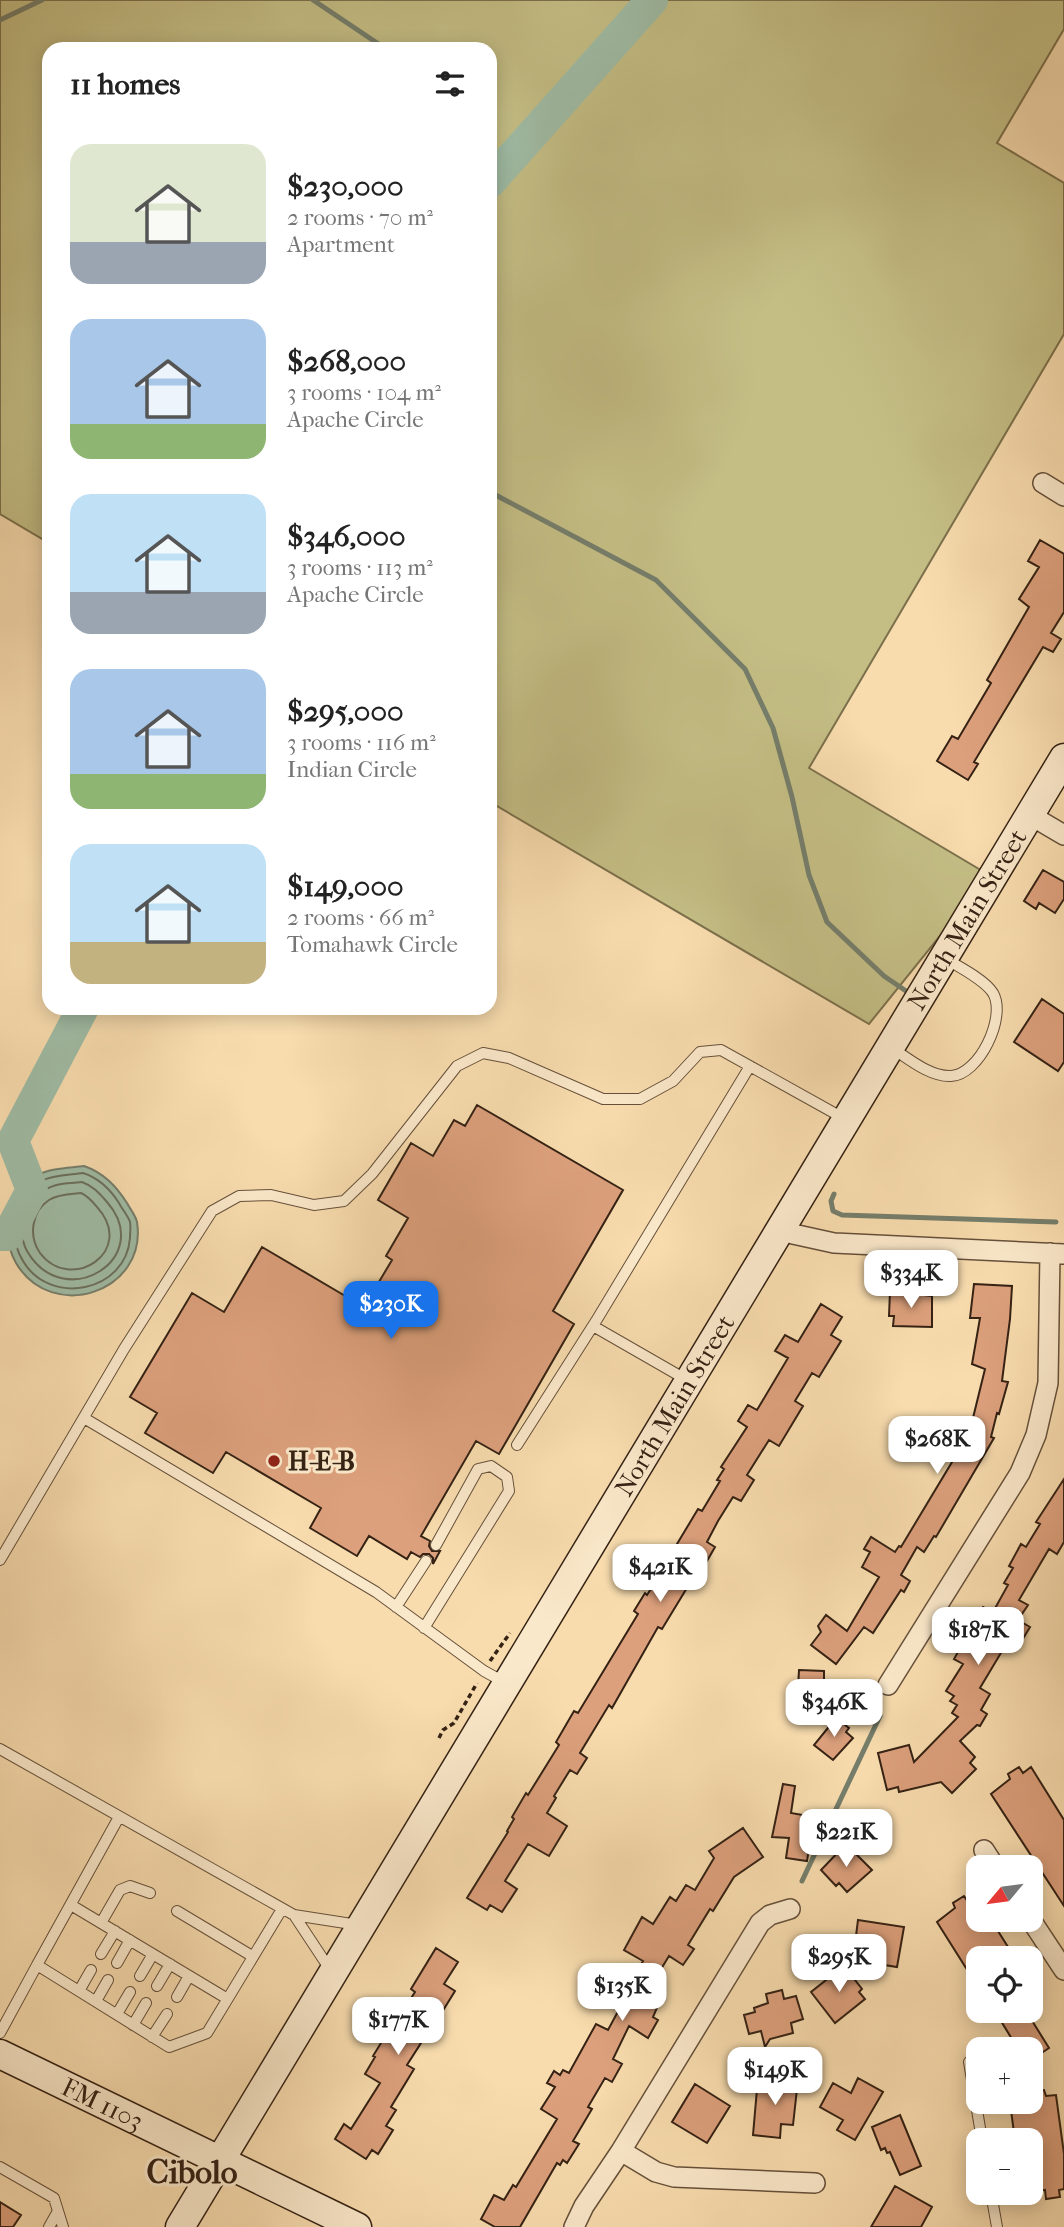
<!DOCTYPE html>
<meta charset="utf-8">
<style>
:root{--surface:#fff;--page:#f6f6f6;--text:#222;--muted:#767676;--accent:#1a73e8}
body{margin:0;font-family:"IM FELL French Canon",serif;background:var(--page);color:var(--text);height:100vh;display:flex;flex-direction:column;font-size:26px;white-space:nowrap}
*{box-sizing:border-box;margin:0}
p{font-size:23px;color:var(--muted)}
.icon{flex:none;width:38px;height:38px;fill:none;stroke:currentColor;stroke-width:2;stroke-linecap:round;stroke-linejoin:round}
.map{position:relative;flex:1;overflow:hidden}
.details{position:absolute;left:42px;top:42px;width:455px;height:973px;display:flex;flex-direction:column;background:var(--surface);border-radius:21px;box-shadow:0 4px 18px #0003}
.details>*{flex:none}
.needle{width:46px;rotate:241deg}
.buttons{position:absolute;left:966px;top:1855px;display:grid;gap:14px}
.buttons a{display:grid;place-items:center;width:77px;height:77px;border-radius:14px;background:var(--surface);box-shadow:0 4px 18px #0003;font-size:35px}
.price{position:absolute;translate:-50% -60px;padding:0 16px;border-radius:14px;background:#fff;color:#222;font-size:23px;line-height:46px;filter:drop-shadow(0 2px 4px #0008)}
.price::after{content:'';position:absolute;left:50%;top:42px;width:21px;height:16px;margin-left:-10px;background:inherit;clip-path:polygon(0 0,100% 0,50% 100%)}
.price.active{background:var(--accent);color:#fff}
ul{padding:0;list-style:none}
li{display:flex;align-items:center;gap:21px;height:175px;padding:0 28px}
li span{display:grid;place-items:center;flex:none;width:196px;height:140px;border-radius:21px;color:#555}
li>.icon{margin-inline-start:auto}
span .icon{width:84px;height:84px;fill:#fffc;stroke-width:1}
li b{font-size:30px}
h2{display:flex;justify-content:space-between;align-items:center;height:84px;padding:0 28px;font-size:30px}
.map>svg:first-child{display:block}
.green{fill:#c4be85;stroke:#7c704c;stroke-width:2}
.water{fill:#9fbca5;stroke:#757e6b;stroke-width:2}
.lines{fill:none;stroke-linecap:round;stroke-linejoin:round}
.shore{stroke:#6a6f5c;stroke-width:2}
.stream{stroke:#757e6b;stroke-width:5}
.river{stroke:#9fbca5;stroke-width:32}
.building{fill:#dca07c;stroke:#352214;stroke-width:2}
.lane-casing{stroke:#66503a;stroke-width:12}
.street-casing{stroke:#66503a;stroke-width:22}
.secondary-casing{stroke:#352214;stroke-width:31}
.path{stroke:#352214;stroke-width:3.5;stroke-dasharray:5 3.5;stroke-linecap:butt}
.lane{stroke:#fae8ca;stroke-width:10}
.street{stroke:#fae8ca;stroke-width:19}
.secondary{stroke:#fae8ca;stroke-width:28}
.poi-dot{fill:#8f2418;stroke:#fae8ca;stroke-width:2.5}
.labels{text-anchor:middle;stroke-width:6;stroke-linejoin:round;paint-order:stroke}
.street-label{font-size:26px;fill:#352214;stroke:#fae8ca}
.poi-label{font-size:26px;font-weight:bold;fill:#352214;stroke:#fae8ca;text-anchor:start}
.district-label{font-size:33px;font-weight:bold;fill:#352214;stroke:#fae8ca}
</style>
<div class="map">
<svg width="1064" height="2227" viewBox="0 0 1064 2227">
<rect width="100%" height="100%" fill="#f8dcae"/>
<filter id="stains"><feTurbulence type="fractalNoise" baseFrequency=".00286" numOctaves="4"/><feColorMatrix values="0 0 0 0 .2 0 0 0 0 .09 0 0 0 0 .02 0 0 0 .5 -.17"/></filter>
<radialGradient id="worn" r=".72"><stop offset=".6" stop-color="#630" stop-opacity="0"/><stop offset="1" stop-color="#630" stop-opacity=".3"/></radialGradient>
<path class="green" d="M0,0H1064V29L997,143L1064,183V334L809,768L989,875L869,1024L490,802V49H49V543L0,514Z"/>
<path class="water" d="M84,1166C104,1173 116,1186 127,1203C130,1209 136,1216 137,1222C148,1292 52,1324 16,1263C0,1234 7,1192 38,1175C51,1168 69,1168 84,1166Z"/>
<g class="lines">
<path class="shore" d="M83,1173C99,1178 110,1189 119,1203C122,1209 128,1216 130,1222C131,1226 130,1233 130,1238C126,1292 50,1307 23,1261C7,1235 13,1197 41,1181C53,1175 69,1175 83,1173Z
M82,1182C93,1186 99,1193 107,1202C156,1258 64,1315 27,1251C16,1231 25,1201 45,1190C55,1183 70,1183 82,1182Z
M81,1193C88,1196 92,1201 97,1207C137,1251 71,1294 40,1253C28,1236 32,1211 49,1200C58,1194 71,1194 81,1193Z"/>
<path class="stream" d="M313,0L386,49
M0,20L42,0
M490,163L501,167
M490,492L656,580L745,669L773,728L792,797L809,875L827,922L884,976L906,991
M834,1194L831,1201L833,1211L842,1215L1056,1222
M802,1881L880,1716"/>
<path class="river" d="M490,182L652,0
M0,1235H8L32,1190L13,1141L83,1008"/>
</g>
<path class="building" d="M1040,540L1064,554V612L1051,633L1061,639L1053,652L1043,647L974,762L978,764L968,780L937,761L952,736L958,739L991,683L987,680L1029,607L1019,599L1039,567L1028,561Z
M1043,870L1064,882V899L1055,913L1039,903L1036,909L1024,901Z
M1042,999L1064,1014V1062L1058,1071L1014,1042Z
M477,1105L623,1190L553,1311L574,1324L499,1454L476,1441L421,1536L430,1541L429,1546L432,1551H440L433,1564V1558L429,1554H423L420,1557L411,1552L407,1559L369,1536L357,1556L310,1528L321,1508L226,1452L213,1473L145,1433L157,1413L130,1397L192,1293L224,1312L262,1247L364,1307L392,1260L386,1256L408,1218L378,1200L411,1143L433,1156L454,1120L465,1126Z
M974,1284L1012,1286L1010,1319L1002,1381L1008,1382L999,1414L997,1413L991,1437L994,1438L936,1537L934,1536L924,1552L917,1547L901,1575L910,1581L904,1592L901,1590L873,1633L864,1627L836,1664L811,1645L821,1632L818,1626L826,1615L847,1631L879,1577L862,1567L870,1552L864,1549L871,1537L895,1552L899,1546L901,1547L955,1457L950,1454L967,1424L971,1426L985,1369L972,1364L980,1318H970Z
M890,1291L932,1296V1327L893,1326L894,1316H889Z
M821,1304L842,1317L831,1335L841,1341L819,1377L812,1373L795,1401L803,1406L779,1446L769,1440L747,1475L754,1480L741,1501L733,1497L718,1521L707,1542L715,1547L696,1580L693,1578L662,1629L658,1627L612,1708L609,1705L580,1753L587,1758L577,1774L570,1770L554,1796L556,1798L547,1813L567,1826L549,1856L528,1844L505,1881L517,1889L502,1912L490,1905L487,1910L467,1898L508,1832L507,1831L514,1819L512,1817L526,1793L528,1795L559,1745L556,1742L574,1711L578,1713L638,1614L634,1611L645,1593L647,1595L658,1578L661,1580L678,1552L674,1549L698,1509L702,1511L720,1481L717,1480L724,1469L721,1467L747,1427L738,1421L748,1405L757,1410L788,1358L775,1351L785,1335L798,1342Z
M1064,1479V1542L1057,1554L1049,1549L1019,1600L1028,1605L1018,1620L1030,1627L1021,1642L1011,1636L980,1688L990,1694L981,1710L987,1714L980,1726L977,1725L960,1741L975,1757L970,1763L976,1769L952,1793L941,1782L899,1792L898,1787L887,1790L878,1753L909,1745L914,1762L958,1717L952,1713L957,1705L950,1701L954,1696L946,1691L963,1664L954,1659L983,1607L993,1612L1008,1585L1004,1583L1013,1568L1009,1566L1021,1544L1026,1547L1040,1524L1036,1522Z
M799,1670L824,1671V1696H834L833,1709L798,1708V1705H788L789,1688H798Z
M836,1718L849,1728L846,1732L853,1738L833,1760L814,1745Z
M1019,1767L1023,1773L1031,1767L1064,1820V1906L991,1794L1010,1779L1008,1774Z
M783,1784L795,1786L791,1813L814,1817L807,1861L786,1858L789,1838L772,1837Z
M743,1828L763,1857L734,1877L713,1911L710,1909L688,1945L694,1949L683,1965L669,1956L652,1984L664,1991L653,2017L658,2020L648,2038L629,2026L613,2059L622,2064L612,2082L605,2078L588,2107L592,2109L573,2141L579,2144L567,2163L563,2160L560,2165L557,2163L520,2227H495L481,2219L494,2195L504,2200L513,2185L516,2187L557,2119L541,2109L555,2087L547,2083L554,2071L560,2075L563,2070L569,2073L596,2024L608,2030L622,2004L619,2002L643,1961L624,1950L642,1917L653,1924L670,1897L676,1901L686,1885L695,1890L714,1858L709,1851Z
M846,1844L872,1870L847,1892L839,1883L836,1886L821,1870Z
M978,1895V1920H991L1015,1958H978V1987L937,1922L955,1908L953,1903L964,1896L968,1902Z
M858,1920L904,1927L897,1967L853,1960Z
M436,1948L458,1962L444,1984L455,1991L442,2012L431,2005L412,2037L421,2043L407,2065L414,2069L391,2107L396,2110L386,2126L393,2130L378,2154L372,2150L366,2159L335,2139L344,2124L351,2129L380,2083L365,2074L375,2057L373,2056L381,2043L379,2041L395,2015L399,2017L415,1992L411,1989Z
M844,1966L862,1989L859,1992L865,1999L835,2023L811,1992Z
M782,1990L784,1999L796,1996L803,2019L791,2023L793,2033L770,2039L765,2047L761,2031L749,2034L744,2015L755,2012L754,2008L768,2003L766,1994Z
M1016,2011H1026L1049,2048L1031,2060V2049H1018L1001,2021Z
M770,2077L798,2080L793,2125L781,2124L780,2138L753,2135L757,2089L768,2091Z
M858,2078L883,2092L855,2140L837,2130L843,2120L820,2107L833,2083L851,2093Z
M695,2084L730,2106L707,2143L672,2122Z
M1044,2090L1046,2096L1056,2095L1064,2154V2189L1059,2190L1060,2197L1046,2199L1045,2190L1031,2192V2140H1015L1010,2103L1031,2102V2092Z
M900,2115L921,2166L900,2175L890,2152L887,2153L885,2148L881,2150L872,2127Z
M895,2186L932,2207L921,2227H871Z
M0,2202L21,2215L13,2227H0Z"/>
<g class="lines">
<g class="lane-casing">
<path id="lane" d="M892,1048C909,1059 930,1077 951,1076C979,1075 1007,1017 993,993C985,980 958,966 944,958
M593,1326L687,1380
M84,1418L376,1592L484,1671L504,1682
M517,1445L596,1321L750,1066
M0,1560L124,1349L212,1211L239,1196L271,1195L314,1205L344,1201L372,1174L457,1066L483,1053L509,1058L603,1099H640L673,1081L700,1052L721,1050L845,1119
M396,1607L426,1561
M424,1628L509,1491L507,1477L491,1466L478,1469L436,1545
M0,1749L294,1915
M71,1905L226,1998
M177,1911L252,1956
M101,1923L120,1890L130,1886L150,1893
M101,1954L115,1931
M117,1963L130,1940
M37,1965L119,1817
M331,1971L294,1915L358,1925
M140,1976L153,1954
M157,1986L170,1964
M79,1991L91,1970
M177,1997L189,1976
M96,2001L108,1980
M117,2014L130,1992
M133,2025L146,2003
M0,2033L37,1965L169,2047L207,2033L282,1909
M152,2037L167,2014
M969,2062L982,2140
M0,2167L54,2198L63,2227
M991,2193L997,2227
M49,2227L58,2211"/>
</g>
<g class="street-casing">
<path id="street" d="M1043,483L1064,496
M1030,815L1064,835
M782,1229L793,1234L834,1243L1064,1254
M888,1685L1020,1473L1036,1435L1048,1383L1050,1253
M984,1850L995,1867
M1031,1920L1064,1970
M621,2151L656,2172L674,2177L815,2183
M574,2227L584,2206L621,2151L760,1923L770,1915L790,1909"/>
</g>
<g class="secondary-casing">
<g id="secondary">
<path id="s1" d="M0,2054L357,2227"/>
<path id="s2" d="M180,2227L1064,758"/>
</g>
</g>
<path class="path" d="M490,1661L510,1633
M439,1738L443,1730L454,1723L477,1683"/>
<use href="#lane" class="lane"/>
<use href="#street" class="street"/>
<use href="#secondary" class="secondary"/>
</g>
<circle class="poi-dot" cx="274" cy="1461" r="7"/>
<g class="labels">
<g class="street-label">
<text dy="9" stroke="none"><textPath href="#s2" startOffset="1526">North Main Street</textPath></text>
<text dy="9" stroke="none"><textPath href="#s2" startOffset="959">North Main Street</textPath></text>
<text dy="9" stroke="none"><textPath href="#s1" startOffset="114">FM 1103</textPath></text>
</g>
<g class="poi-label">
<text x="288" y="1470">H-E-B</text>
</g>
<g class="district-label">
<text x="192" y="2183">Cibolo</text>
</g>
</g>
<rect width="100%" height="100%" filter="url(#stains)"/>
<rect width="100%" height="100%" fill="url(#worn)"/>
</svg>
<div class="buttons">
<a><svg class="needle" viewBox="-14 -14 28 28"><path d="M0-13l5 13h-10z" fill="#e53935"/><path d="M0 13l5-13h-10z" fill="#767676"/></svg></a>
<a><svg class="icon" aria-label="locate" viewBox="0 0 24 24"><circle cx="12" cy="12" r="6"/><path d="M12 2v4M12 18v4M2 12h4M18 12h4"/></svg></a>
<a>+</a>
<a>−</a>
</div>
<b class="price" style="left:911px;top:1310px">$334K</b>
<b class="price active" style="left:391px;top:1341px">$230K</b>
<b class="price" style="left:937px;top:1476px">$268K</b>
<b class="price" style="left:660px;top:1604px">$421K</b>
<b class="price" style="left:978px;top:1667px">$187K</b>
<b class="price" style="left:834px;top:1739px">$346K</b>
<b class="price" style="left:846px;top:1869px">$221K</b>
<b class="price" style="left:839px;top:1994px">$295K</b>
<b class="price" style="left:622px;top:2023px">$135K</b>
<b class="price" style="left:398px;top:2057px">$177K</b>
<b class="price" style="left:775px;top:2107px">$149K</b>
<section class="details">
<h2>11 homes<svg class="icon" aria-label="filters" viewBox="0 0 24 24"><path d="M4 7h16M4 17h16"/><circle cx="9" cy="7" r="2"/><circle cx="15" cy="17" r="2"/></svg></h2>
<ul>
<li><span style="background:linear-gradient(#dfe7d0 70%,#9aa5b1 0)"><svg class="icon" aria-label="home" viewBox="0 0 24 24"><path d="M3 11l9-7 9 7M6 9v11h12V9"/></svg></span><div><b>$230,000</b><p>2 rooms · 70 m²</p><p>Apartment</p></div></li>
<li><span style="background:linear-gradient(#a9c7e8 75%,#8fb573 0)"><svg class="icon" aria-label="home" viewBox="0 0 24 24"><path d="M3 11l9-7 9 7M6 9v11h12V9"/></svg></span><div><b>$268,000</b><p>3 rooms · 104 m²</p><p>Apache Circle</p></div></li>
<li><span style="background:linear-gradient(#bfe0f5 70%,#9aa5b1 0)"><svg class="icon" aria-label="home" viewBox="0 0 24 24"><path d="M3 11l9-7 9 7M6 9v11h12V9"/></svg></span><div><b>$346,000</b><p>3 rooms · 113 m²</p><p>Apache Circle</p></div></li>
<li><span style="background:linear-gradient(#a9c7e8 75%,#8fb573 0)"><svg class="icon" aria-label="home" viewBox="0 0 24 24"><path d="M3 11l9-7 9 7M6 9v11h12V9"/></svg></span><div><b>$295,000</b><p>3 rooms · 116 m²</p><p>Indian Circle</p></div></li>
<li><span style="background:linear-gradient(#bfe0f5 70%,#c2b280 0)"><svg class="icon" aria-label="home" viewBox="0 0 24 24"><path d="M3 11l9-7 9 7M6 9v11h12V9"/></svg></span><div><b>$149,000</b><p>2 rooms · 66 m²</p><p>Tomahawk Circle</p></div></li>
</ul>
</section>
</div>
